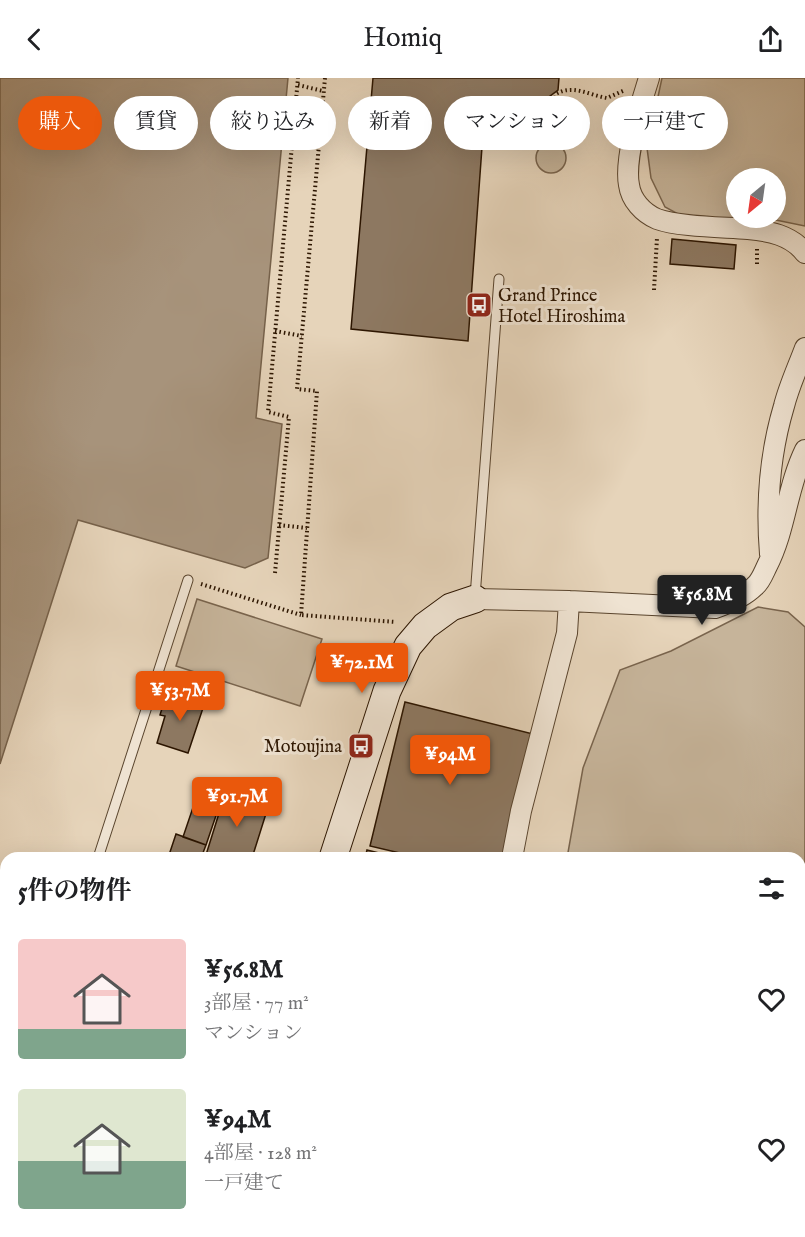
<!DOCTYPE html>
<html lang="ja">
<meta charset="utf-8">
<style>
:root{--surface:#fff;--page:#f2f2f2;--text:#202124;--muted:#757577;--accent:#ea580c}
body{margin:0;font-family:"IM FELL English","Noto Serif JP",serif;background:var(--page);color:var(--text);height:100vh;display:flex;flex-direction:column;font-size:22px;white-space:nowrap}
*{box-sizing:border-box;margin:0}
p{font-size:20px;color:var(--muted)}
.icon{flex:none;width:33px;height:33px;fill:none;stroke:currentColor;stroke-width:2;stroke-linecap:round;stroke-linejoin:round}
.map{position:relative;flex:1;overflow:hidden}
.panel{position:absolute;left:0px;top:774px;width:806px;height:386px;display:flex;flex-direction:column;background:var(--surface);border-radius:18px 18px 0 0;box-shadow:0 6px 24px #0002}
.panel>*{flex:none}
.banner{position:absolute;left:18px;top:18px;width:770px;height:54px;display:flex;gap:12px}
.needle{width:39px;rotate:209deg}
.fabs{position:absolute;left:726px;top:90px;display:grid;gap:12px}
.fabs a{display:grid;place-items:center;width:60px;height:60px;border-radius:50%;background:var(--surface);box-shadow:0 6px 24px #0002;font-size:30px}
.price{position:absolute;translate:-50% -51px;padding:0 14px;border-radius:6px;background:var(--accent);color:#fff;font-size:20px;line-height:39px;filter:drop-shadow(0 2px 3px #0008)}
.price::after{content:'';position:absolute;left:50%;top:36px;width:18px;height:14px;margin-left:-9px;background:inherit;clip-path:polygon(0 0,100% 0,50% 100%)}
.price.active{background:#222;color:#fff}
ul{padding:0;list-style:none}
li{display:flex;align-items:center;gap:18px;height:150px;padding:0 18px}
li span{display:grid;place-items:center;flex:none;width:168px;height:120px;border-radius:6px;color:#555}
li>.icon{margin-inline-start:auto}
span .icon{width:72px;height:72px;fill:#fffc;stroke-width:1}
li b{font-size:26px}
h2{display:flex;justify-content:space-between;align-items:center;height:72px;padding:0 18px;font-size:26px}
.chip{padding:0 21px;border-radius:27px;background:var(--surface);box-shadow:0 6px 24px #0002;font-size:21px;line-height:54px}
.chip.active{background:var(--accent);color:#fff}
header{display:flex;justify-content:space-between;align-items:center;height:78px;padding:0 18px;background:var(--surface);font-size:27px;font-weight:600}
.map>svg:first-child{display:block}
.green{fill:#c6b49a;stroke:#79644d;stroke-width:1.5}
.water{fill:#a7937b;stroke:#76614a;stroke-width:1.5}
.building{fill:#8d7861;stroke:#2c1500;stroke-width:1.5}
.lines{fill:none;stroke-linecap:round;stroke-linejoin:round}
.lane-casing{stroke:#5a452e;stroke-width:11}
.street-casing{stroke:#5a452e;stroke-width:22}
.secondary-casing{stroke:#2c1500;stroke-width:29}
.path{stroke:#2c1500;stroke-width:4;stroke-dasharray:1.5 3;stroke-linecap:butt}
.lane{stroke:#efe3d2;stroke-width:9}
.street{stroke:#efe3d2;stroke-width:20}
.secondary{stroke:#efe3d2;stroke-width:27}
.labels{text-anchor:middle;stroke-width:6;stroke-linejoin:round;paint-order:stroke}
.poi-label{font-size:18px;fill:#2c1500;stroke:#efe3d2;text-anchor:start}
</style>
<header><svg class="icon" aria-label="back" viewBox="0 0 24 24"><path d="M15 5l-7 7 7 7"/></svg>Homiq<svg class="icon" aria-label="share" viewBox="0 0 24 24"><path d="M12 15V3M7 8l5-5 5 5M5 13v7h14v-7"/></svg></header>
<div class="map">
<svg width="805" height="1159" viewBox="0 0 805 1159">
<rect width="100%" height="100%" fill="#e6d4ba"/>
<filter id="stains"><feTurbulence type="fractalNoise" baseFrequency=".00333" numOctaves="4"/><feColorMatrix values="0 0 0 0 .2 0 0 0 0 .09 0 0 0 0 .02 0 0 0 .5 -.17"/></filter>
<radialGradient id="worn" r=".72"><stop offset=".6" stop-color="#630" stop-opacity="0"/><stop offset="1" stop-color="#630" stop-opacity=".3"/></radialGradient>
<path class="green" d="M662,0H805V148L766,140H776V100H736V140H751L691,143L665,129L651,100L647,70Z
M536 80a15 15 0 1 1 30 0a15 15 0 1 1-30 0Z
M197,521L322,561L300,628L176,588Z
M758,529L788,534L805,549V988L800,985V780H567L583,690L620,592L671,573Z"/>
<path class="water" d="M0,0H288L256,340L282,346L268,480L245,490L78,442L0,686Z"/>
<path class="building" d="M373,0H559L558,12L482,69L468,263L351,251Z
M672,161L736,167L734,191L670,186Z
M174,613L205,624L188,675L157,665L165,638L160,637L164,624L170,626Z
M405,624L533,656L502,780H421L370,768Z
M201,706L224,714L206,767L183,759Z
M226,713L269,726L252,780H205Z
M176,756L206,767L201,780H168Z
M367,772L399,780H365Z
M805,1051V1080L800,1071V1054Z
M6,1120V1154H67L65,1159H0V1138Z
M531,1154H565V1159H531Z
M651,1154H685L686,1159H652Z"/>
<g class="lines">
<g class="lane-casing">
<path id="lane" d="M475,519L499,201
M98,780L188,502
M0,1082L6,1064"/>
</g>
<g class="street-casing">
<path id="street" d="M649,0C641,25 624,82 629,107C631,122 643,135 657,141C679,149 723,149 748,151C769,153 791,157 805,175
M770,476C766,427 770,375 784,328C789,308 798,289 805,270
M475,521L569,523L715,530C730,525 744,519 755,508C761,503 764,494 767,488C786,451 787,409 805,372
M512,780L521,733L567,555L569,523
M468,1154L486,1159
M412,1159L414,1154
M572,1159V1154"/>
</g>
<g class="secondary-casing">
<path id="secondary" d="M333,780L387,613L408,568L425,548L451,529L475,521
M211,1159L212,1154"/>
</g>
<path class="path" d="M325,0L297,311L317,313L301,537L396,544
M298,7L323,13
M551,46L556,16C573,6 589,17 607,20L625,12
M757,186V171
M654,212L657,160
M275,253L302,258
M279,447L307,450
M275,495L289,339L268,334L298,0
M201,506L301,537
M634,1154L637,1159"/>
<use href="#lane" class="lane"/>
<use href="#street" class="street"/>
<use href="#secondary" class="secondary"/>
</g>
<defs>
<g id="bus-square" transform="scale(1.35)"><rect x="-9" y="-9" width="18" height="18" rx="4" fill="#8f2418" stroke="#efe3d2"/><path d="M-5-6H5V4H4V6H2V4H-2V6H-4V4H-5ZM-3.5-4V0h7V-4ZM-3.5 1.2v1.5H-2V1.2ZM2 1.2v1.5H3.5V1.2Z" fill="#fff"/></g>
</defs>
<g fill-rule="evenodd">
<use href="#bus-square" x="479" y="227"/>
<use href="#bus-square" x="361" y="668"/>
</g>
<g class="labels">
<g class="poi-label">
<text x="498" y="223">Grand Prince<tspan x="498" dy="21">Hotel Hiroshima</tspan></text>
<text x="342" y="674" text-anchor="end">Motoujina</text>
</g>
</g>
<rect width="100%" height="100%" filter="url(#stains)"/>
<rect width="100%" height="100%" fill="url(#worn)"/>
</svg>
<div class="fabs">
<a><svg class="needle" viewBox="-14 -14 28 28"><path d="M0-13l5 13h-10z" fill="#e53935"/><path d="M0 13l5-13h-10z" fill="#757577"/></svg></a>
</div>
<b class="price active" style="left:702px;top:548px">¥56.8M</b>
<b class="price" style="left:362px;top:616px">¥72.1M</b>
<b class="price" style="left:180px;top:644px">¥53.7M</b>
<b class="price" style="left:450px;top:708px">¥94M</b>
<b class="price" style="left:237px;top:750px">¥91.7M</b>
<div class="banner">
<a class="chip active">購入</a>
<a class="chip">賃貸</a>
<a class="chip">絞り込み</a>
<a class="chip">新着</a>
<a class="chip">マンション</a>
<a class="chip">一戸建て</a>
</div>
<section class="panel">
<h2>5件の物件<svg class="icon" aria-label="filters" viewBox="0 0 24 24"><path d="M4 7h16M4 17h16"/><circle cx="9" cy="7" r="2"/><circle cx="15" cy="17" r="2"/></svg></h2>
<ul>
<li><span style="background:linear-gradient(#f6c9c9 75%,#7fa58c 0)"><svg class="icon" aria-label="home" viewBox="0 0 24 24"><path d="M3 11l9-7 9 7M6 9v11h12V9"/></svg></span><div><b>¥56.8M</b><p>3部屋 · 77 m²</p><p>マンション</p></div><svg class="icon" aria-label="heart" viewBox="0 0 24 24"><path d="M12 20l-8-8c-3-5 5-10 8-4 3-6 11-1 8 4z"/></svg></li>
<li><span style="background:linear-gradient(#dfe7d0 60%,#7fa58c 0)"><svg class="icon" aria-label="home" viewBox="0 0 24 24"><path d="M3 11l9-7 9 7M6 9v11h12V9"/></svg></span><div><b>¥94M</b><p>4部屋 · 128 m²</p><p>一戸建て</p></div><svg class="icon" aria-label="heart" viewBox="0 0 24 24"><path d="M12 20l-8-8c-3-5 5-10 8-4 3-6 11-1 8 4z"/></svg></li>
</ul>
</section>
</div>
